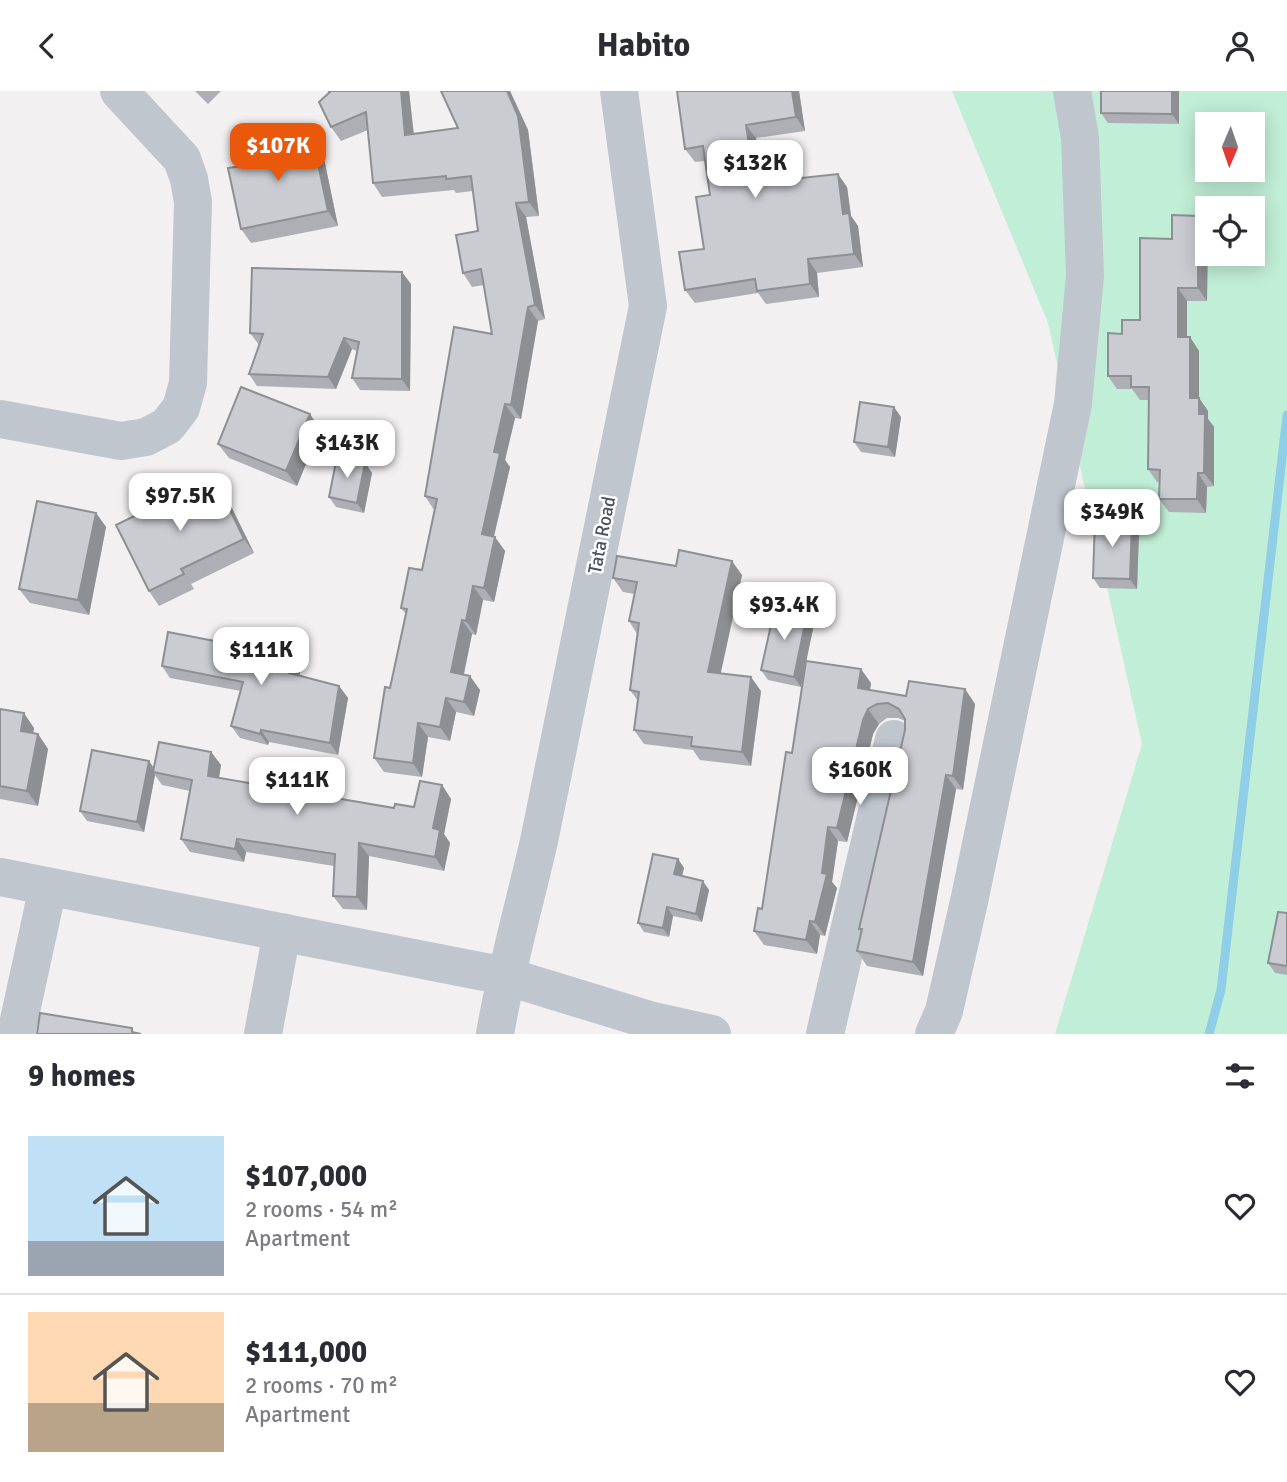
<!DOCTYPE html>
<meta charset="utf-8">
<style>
:root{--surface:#fff;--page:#f7f7f7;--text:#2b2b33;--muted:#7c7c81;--line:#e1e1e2;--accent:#ea580c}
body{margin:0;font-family:Signika,sans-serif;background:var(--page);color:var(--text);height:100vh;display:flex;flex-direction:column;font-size:26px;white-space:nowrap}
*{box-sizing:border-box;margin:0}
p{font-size:23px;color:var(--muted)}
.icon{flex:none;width:38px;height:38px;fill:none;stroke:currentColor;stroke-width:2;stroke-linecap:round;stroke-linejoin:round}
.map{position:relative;height:943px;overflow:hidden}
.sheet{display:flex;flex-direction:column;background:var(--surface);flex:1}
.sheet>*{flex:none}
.needle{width:46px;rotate:182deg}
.tools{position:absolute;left:1195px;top:21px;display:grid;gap:14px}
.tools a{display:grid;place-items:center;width:70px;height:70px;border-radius:0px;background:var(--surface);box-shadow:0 4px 18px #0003;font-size:35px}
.price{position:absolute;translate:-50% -60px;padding:0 16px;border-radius:14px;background:#fff;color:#222;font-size:23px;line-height:46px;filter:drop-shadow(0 2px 4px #0008)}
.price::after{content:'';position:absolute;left:50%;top:42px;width:21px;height:16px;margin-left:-10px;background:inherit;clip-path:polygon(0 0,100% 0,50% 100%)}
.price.active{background:var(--accent);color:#fff}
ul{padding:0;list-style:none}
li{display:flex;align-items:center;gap:21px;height:175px;padding:0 28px}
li+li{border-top:2px solid var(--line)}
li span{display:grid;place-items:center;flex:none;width:196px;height:140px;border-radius:0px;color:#555}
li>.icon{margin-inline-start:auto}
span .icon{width:84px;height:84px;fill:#fffc;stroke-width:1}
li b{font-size:30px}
h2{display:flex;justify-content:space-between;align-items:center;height:84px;padding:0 28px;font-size:30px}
header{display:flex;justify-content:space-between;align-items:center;height:91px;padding:0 28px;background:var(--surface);font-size:32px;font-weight:700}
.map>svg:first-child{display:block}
.green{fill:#c1eed6;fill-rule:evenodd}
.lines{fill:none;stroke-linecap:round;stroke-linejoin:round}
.stream{stroke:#90cee8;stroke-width:9}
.minor{stroke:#bfc6ce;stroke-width:38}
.wall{fill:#aeafb5}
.shaded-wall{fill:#8d8f93}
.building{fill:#caccd2;stroke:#8d8f93;stroke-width:2}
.labels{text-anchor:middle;stroke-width:5;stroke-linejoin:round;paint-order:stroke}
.street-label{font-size:19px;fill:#49525d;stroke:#fff}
</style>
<header><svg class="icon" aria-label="back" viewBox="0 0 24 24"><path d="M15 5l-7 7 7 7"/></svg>Habito<svg class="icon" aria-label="person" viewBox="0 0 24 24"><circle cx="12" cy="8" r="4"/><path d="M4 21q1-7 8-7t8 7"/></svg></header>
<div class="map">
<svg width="1287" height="943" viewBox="0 0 1287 943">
<rect width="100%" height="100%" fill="#f2f0f0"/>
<path class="green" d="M952,0H1287V943H1055L1142,653L1048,232ZM1208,33H1253V79H1208ZM1208,117H1253V163H1208Z"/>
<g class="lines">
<path class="stream" d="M1209,943L1221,899L1287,324"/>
<path class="minor" d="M0,328L121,350L146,346L167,335L181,317L188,292L193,111L189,88L182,68L119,0
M0,786L505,885L649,929L712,943
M16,943L48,796
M263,943L282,841
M495,943C506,878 524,815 539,750L648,215L619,0
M825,943L894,648
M934,943L944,920L970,806L1073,313L1085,185L1080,47L1072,0"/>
</g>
<path class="wall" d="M195,0H221L208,13Z
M327,0H409L414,43L458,37L441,0H510L528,39L539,125L526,126L545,228L538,230L521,328L515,327L505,369L510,376L494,446L505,460L494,511L483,509L476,544L472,543L464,584L480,599L474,625L456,621L450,650L428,646L422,686L384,681L374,667L406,523L401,517L422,479L434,419L425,405L492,243L484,194L472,196L463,182L478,140L473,100L456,102L454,99L382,106L373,92L368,39L341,50L331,36L329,2Z
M799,0L805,40L756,47L762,91L847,96L851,125L858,135L863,176L817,182L819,206L766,213L758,202L695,212L685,199L704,158L710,104L705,70L695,71L685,58Z
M1179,0V33L1108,32L1101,22Z
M322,58L338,135L251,152L241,138Z
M1198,125L1208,138L1207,210H1187V246L1199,260V307L1208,320V328L1214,336V395L1207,396L1206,422L1169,421L1159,408L1160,391H1157L1148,378L1149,309H1140L1132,298H1117L1108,285L1122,243L1140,229L1172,148Z
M411,193L410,300L360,299L352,287L357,260L352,258L336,298L257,295L249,283L259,254L250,242Z
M901,326L895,366L861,361L854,351Z
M320,338L297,395L229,367L218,353Z
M365,372L372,382L364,422L336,416L329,406Z
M224,401L254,462L191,493L194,498L159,515L149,500Z
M96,422L106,436L89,524L30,512L19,498Z
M1132,430L1139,440L1137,498L1100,497L1093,487Z
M676,475L742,484L720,583L761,600L751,675L700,669L693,659L644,653L634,639L638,610L630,599L637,543L629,530L634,503L623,501L613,487Z
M807,523L814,533L806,570L871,592L870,599L906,605L965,598L975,613L963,699L956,698L923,885L867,875L857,860L861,841L859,838L905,639V630L898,627H887L879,633L873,643L847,751L838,750L832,791L837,797L825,845L820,844L817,863L764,854L754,840L762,818L792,662L804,583L801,596L768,589L761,579Z
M293,565L301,576L299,585L339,595L348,607L338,664L269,651L268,654L240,647L231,635L241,600L170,587L162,575Z
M0,618L34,637L33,642L38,643L48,658L38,715L0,708Z
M211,661L221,674L219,687L394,717L414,716L442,694L451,708L444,743L450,752L444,780L369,765L367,819L343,818L333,805L334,775L246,761L244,771L190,761L181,748L190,700L162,694L155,684L144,741L87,730L80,720L154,677Z
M678,768L684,777L682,785L709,799L702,831L673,825L669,846L644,841L638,832Z
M1287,822V884L1275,882L1268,872Z"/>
<path class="shaded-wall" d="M401,0H409L415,58L405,44Z
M507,0H510L528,39L539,125L529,111Z
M792,0H799L805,40L796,26Z
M1172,0H1179V33L1172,23Z
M746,34L756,47L764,105L755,92Z
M312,44L322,58L338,135L328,120Z
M838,83L847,96L851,125L858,135L863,176L854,163L843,123Z
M516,112L526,126L545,228L535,214Z
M1198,125L1208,138L1207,210L1198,197Z
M808,168L817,182L819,206L810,193Z
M402,181L411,193L410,300L402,288Z
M1178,197L1187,210V260L1178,246Z
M528,216L538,230L521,328L511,314Z
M1190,246L1199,260V320L1190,307Z
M344,247L352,258L336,298L328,286Z
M1199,307L1208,320V328L1214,336V395L1204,382L1199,323Z
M505,313L515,327L505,369L510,376L491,457L482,443L494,361Z
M894,316L901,326L895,366L888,356Z
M310,323L320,338L297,395L286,380Z
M365,372L372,382L364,422L357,412Z
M1198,382L1207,396L1206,422L1197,408Z
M214,386L224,401L254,462L244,448Z
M96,422L106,436L89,524L78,509Z
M1132,430L1139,440L1137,498L1130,488Z
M495,446L505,460L494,511L484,497Z
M732,470L742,484L718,595L708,581Z
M473,495L483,509L476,544L466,530Z
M807,523L814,533L801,596L794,586Z
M462,529L472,543L461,595L451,581Z
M293,565L301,576L298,594L289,582Z
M861,578L871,592L868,611L858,597Z
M470,585L480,599L474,625L464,611Z
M751,586L761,600L751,675L742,661Z
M339,595L348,607L338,664L330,652Z
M965,598L975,613L963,699L953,685Z
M446,607L456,621L450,650L440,636Z
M868,618L879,633L873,643L847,751L837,737L863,629Z
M24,622L34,637L31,654L21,640Z
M418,632L428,646L422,686L413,672Z
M261,639L269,651L268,654L260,643Z
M38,643L48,658L38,715L27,700Z
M211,661L221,674L217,698L208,685Z
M149,670L156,680L153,681L155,684L144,741L137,731Z
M946,684L956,698L923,885L913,871Z
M442,694L451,708L444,743L450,752L444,780L435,766L433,737Z
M828,736L838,750L832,791L837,797L825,845L815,831Z
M237,748L246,761L244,771L235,758Z
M359,752L369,765L367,819L357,806Z
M678,768L684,777L680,792L674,783Z
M703,790L709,799L702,831L696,823Z
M667,816L673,825L669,846L663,837Z
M810,830L820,844L817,863L806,849Z"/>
<path class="building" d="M329,0H401L405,44L458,37L441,0H507L518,25L529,111L516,112L535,214L528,216L511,314L505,313L494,361L500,362L482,443L495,446L484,497L473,495L466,530L462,529L451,581L470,585L464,611L446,607L440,636L418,632L413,672L374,667L385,596L390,597L407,518L401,517L409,477L422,479L437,408L425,405L454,236L492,243L481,178L463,182L456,144L478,140L471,85L446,88V85L373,92L366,21L331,36L319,11L330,1Z
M677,0H792L796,26L746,34L755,92L838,83L843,123L849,122L854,163L808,168L810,193L757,200L755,188L685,199L679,161L704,158L696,106L710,104L703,55L685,58Z
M1101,0H1172V23L1101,22Z
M312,44L328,120L241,138L228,77L242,75L238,59Z
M1172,124L1198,125V197H1178V246H1190V307H1199V323H1205L1204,382H1198L1197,408H1159L1160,379L1148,378L1149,296H1131V285H1108V242L1122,243V229H1140V147L1172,148Z
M252,177L402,181V288L352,287L359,251L344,247L328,286L249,283L263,243L250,242Z
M241,296L310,323L286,380L218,353Z
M860,311L894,316L888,356L854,351Z
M337,366L365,372L357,412L329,406Z
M214,386L244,448L181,478L184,483L149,500L116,434Z
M37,410L96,422L78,509L19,498Z
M1095,429L1132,430L1130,488L1093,487Z
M679,459L732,470L708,581L751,586L742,661L691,655L692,646L634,639L639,601L630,599L639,532L629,530L637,491L613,487L617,465L676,475Z
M775,516L807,523L794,586L761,579Z
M168,541L293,565L289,582L339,595L330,652L261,639L260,643L231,635L243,591L162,575Z
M806,570L861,578L858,597L906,605L909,590L965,598L953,685L946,684L913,871L857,860L862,838H859L905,639V628L899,618L888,612L877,613L868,618L863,629L837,737L828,736L822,782L827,783L815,831L810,830L806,849L754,840L758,817L762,818L786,661L792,662Z
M0,618L24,622L21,640L38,643L27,700L0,695Z
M159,651L211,661L208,685L394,717L395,713L414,716L420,690L442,694L433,737L440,739L435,766L359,752L357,806L333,805L335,763L237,748L235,758L181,748L192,689L153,681Z
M92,659L149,670L137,731L80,720Z
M653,763L678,768L674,783L703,790L696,823L667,816L663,837L638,832Z
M1278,821L1287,822V875L1268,872Z
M40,922L132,937V941L141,943H37Z"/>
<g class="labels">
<g class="street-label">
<text transform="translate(601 444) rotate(-79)" y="7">Tata Road</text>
</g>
</g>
</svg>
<div class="tools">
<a><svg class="needle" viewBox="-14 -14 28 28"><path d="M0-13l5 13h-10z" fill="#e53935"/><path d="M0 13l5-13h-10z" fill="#7c7c81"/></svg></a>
<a><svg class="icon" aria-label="locate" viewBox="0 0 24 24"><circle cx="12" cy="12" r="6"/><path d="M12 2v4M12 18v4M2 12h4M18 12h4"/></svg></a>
</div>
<b class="price active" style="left:278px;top:92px">$107K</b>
<b class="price" style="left:755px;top:109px">$132K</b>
<b class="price" style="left:347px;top:389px">$143K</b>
<b class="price" style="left:180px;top:442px">$97.5K</b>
<b class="price" style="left:1112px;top:458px">$349K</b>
<b class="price" style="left:784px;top:551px">$93.4K</b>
<b class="price" style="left:261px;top:596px">$111K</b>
<b class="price" style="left:860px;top:716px">$160K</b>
<b class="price" style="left:297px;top:726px">$111K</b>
</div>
<section class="sheet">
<h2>9 homes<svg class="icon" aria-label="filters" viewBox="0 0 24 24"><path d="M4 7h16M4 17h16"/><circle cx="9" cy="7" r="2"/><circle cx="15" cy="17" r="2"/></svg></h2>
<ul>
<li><span style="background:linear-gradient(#bfe0f5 75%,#9aa5b1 0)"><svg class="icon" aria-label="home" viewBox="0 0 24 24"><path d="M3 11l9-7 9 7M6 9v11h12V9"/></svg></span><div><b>$107,000</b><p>2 rooms · 54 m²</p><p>Apartment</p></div><svg class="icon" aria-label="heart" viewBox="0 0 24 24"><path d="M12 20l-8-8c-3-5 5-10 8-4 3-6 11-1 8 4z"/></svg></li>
<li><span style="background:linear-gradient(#ffd9b3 65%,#b9a48a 0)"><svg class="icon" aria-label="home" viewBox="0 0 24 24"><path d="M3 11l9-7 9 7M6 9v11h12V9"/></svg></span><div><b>$111,000</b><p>2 rooms · 70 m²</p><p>Apartment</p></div><svg class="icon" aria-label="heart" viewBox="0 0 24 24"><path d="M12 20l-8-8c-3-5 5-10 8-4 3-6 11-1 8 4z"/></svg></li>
</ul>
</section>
